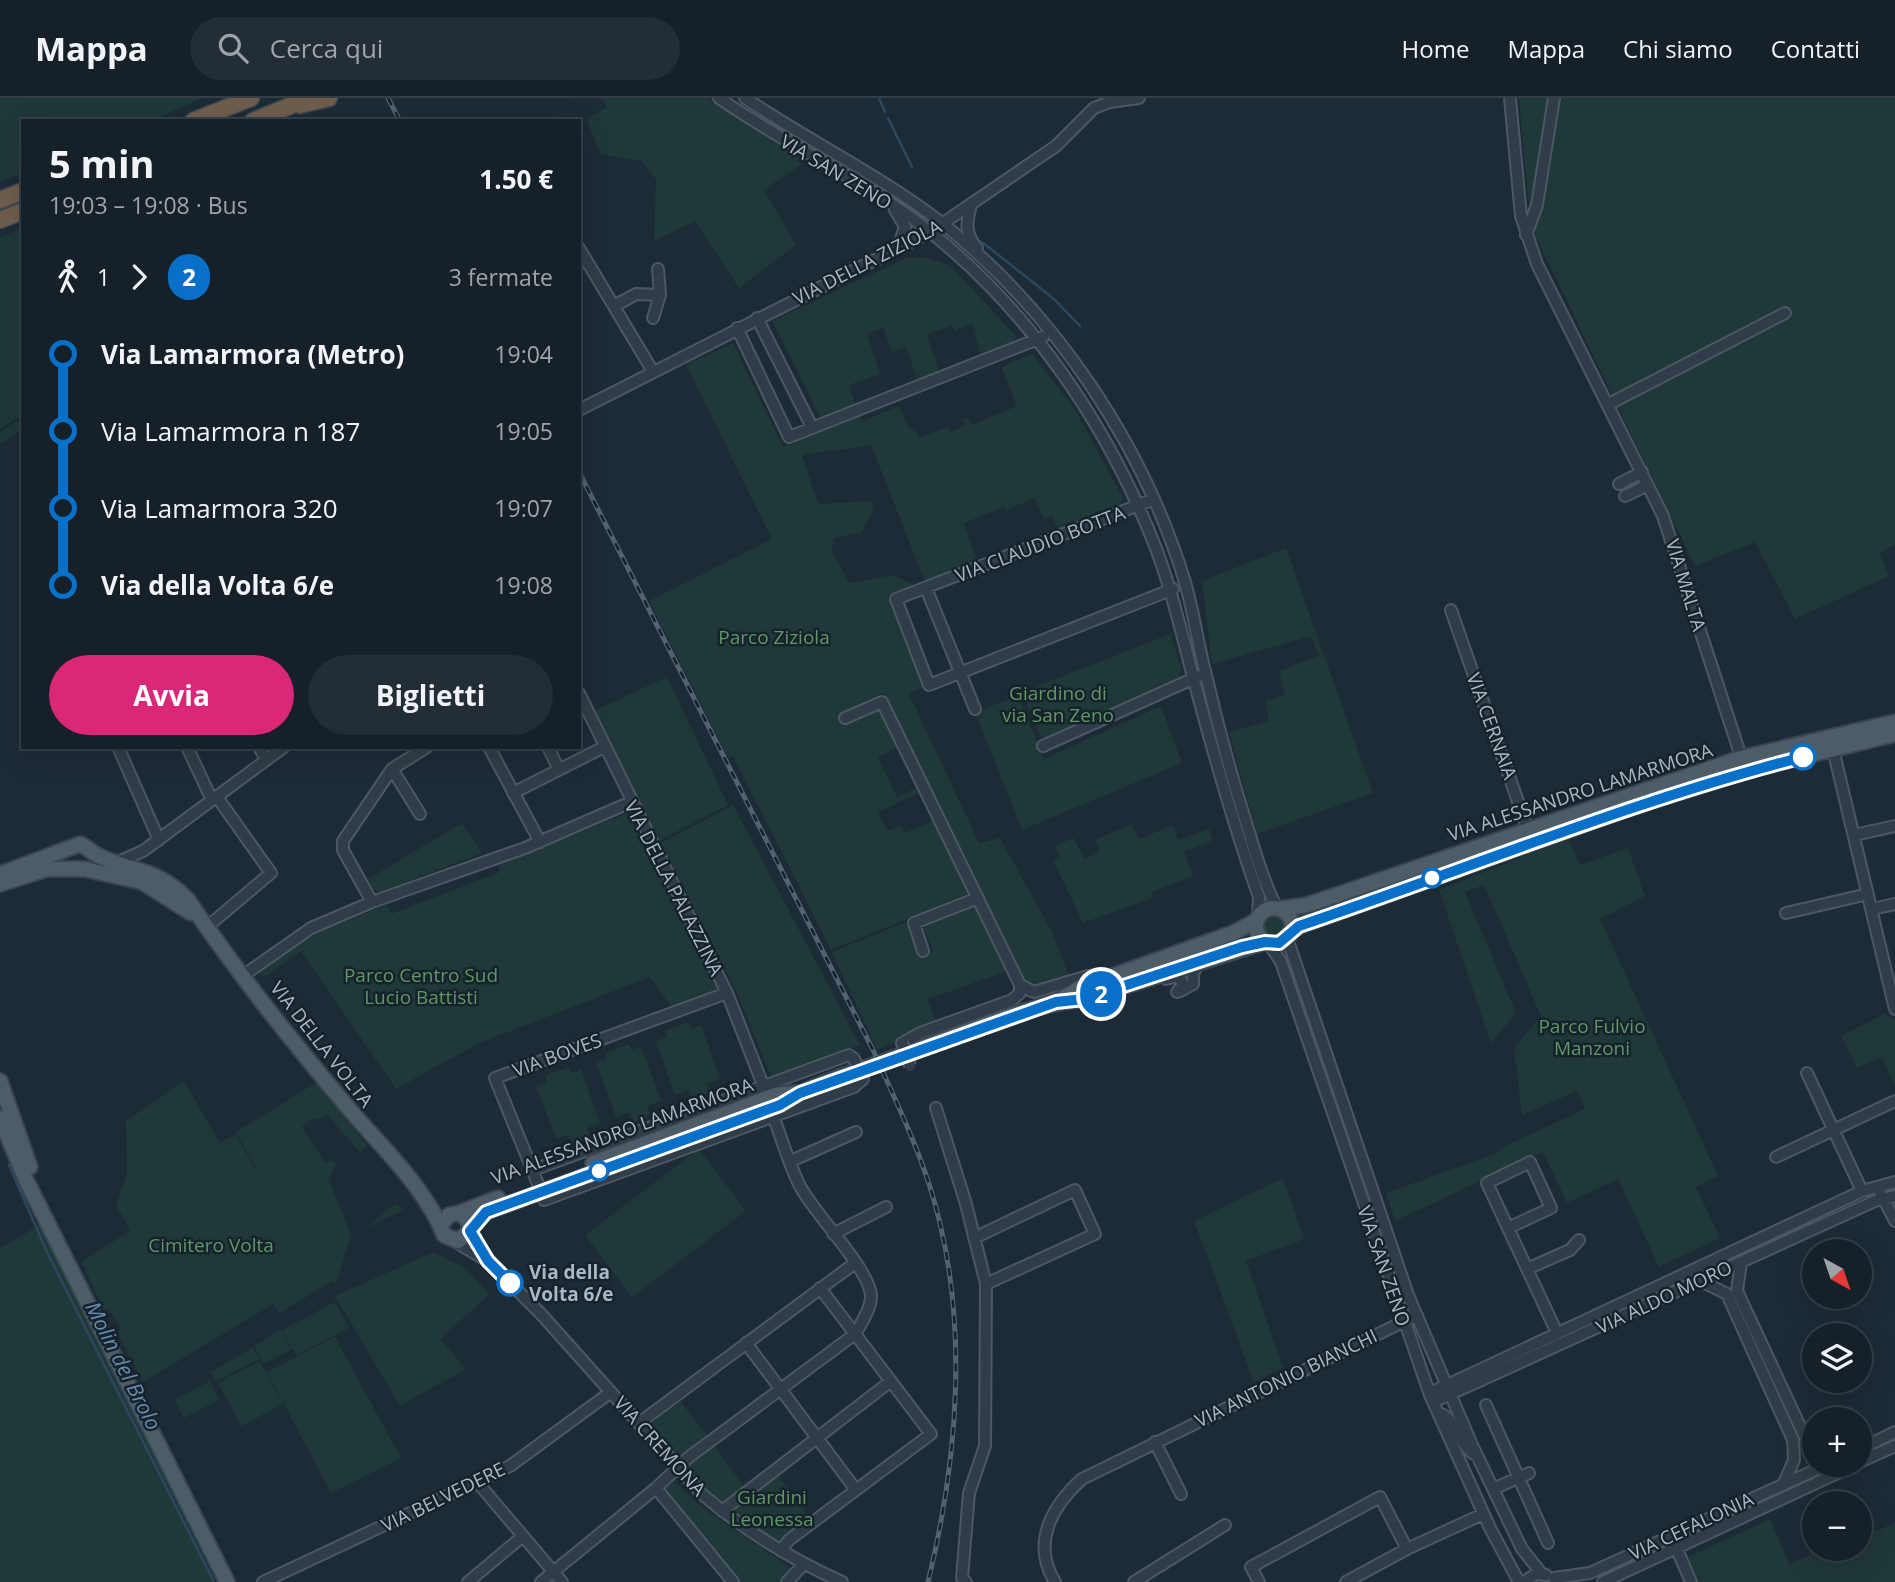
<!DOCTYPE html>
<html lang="it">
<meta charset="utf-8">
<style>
:root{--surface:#162029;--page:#232d35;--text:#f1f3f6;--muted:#9ea3a8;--line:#353e46;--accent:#db2777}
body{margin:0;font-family:"Open Sans",sans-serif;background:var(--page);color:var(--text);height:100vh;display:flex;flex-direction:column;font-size:26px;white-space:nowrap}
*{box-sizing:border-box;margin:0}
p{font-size:23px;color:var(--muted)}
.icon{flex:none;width:38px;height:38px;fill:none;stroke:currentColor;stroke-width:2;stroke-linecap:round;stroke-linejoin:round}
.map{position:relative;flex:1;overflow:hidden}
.sheet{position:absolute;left:21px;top:21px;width:560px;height:630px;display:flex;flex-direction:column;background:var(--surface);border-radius:0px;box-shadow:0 7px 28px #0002,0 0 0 2px var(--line)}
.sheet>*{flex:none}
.badge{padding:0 14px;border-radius:23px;font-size:24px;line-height:46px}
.needle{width:46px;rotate:140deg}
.controls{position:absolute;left:1802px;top:1141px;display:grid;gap:14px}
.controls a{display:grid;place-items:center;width:70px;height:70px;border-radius:50%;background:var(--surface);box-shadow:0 7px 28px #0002,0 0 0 2px var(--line);font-size:35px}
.map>.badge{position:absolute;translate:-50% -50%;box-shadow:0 0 0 4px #fff}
.legs{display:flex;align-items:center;gap:10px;height:77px;padding:0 28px;font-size:23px}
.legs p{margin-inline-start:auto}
.overview{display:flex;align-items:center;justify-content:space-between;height:119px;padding:0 28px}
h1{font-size:38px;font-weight:700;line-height:52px}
.button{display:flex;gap:14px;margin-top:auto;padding:14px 28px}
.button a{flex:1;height:80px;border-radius:42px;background:var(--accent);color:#fff;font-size:28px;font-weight:700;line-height:80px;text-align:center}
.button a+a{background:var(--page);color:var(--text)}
ul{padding:0 28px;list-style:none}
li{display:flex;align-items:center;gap:24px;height:77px;font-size:26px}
li i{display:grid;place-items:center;width:10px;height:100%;margin:0 9px;background:currentColor}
li i::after{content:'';width:18px;height:18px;margin:-9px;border:5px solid;border-radius:50%;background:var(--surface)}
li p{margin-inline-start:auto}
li:first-child i{background:linear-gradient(#0000 50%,currentColor 0)}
li:last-child i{background:linear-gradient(currentColor 50%,#0000 0)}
header{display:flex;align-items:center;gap:42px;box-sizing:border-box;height:98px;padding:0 35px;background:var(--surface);border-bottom:2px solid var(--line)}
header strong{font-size:33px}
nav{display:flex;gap:38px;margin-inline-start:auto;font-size:24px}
.search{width:490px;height:63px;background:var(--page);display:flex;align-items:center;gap:18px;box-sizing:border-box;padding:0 24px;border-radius:38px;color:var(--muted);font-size:26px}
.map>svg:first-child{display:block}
.green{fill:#1f3838}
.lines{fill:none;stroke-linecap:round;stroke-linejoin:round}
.stream{stroke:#2c485f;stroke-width:2.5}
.minor-casing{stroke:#4b5863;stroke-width:14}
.major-casing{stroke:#394651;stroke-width:18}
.highway-casing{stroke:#3b4852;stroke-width:19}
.minor{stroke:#303d48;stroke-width:10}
.major{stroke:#4e5c68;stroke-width:14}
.highway{stroke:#6f5d4c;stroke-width:16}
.rail-casing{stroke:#516270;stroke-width:5}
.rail{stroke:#16222c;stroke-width:2.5;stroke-dasharray:8;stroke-linecap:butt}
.minor-bridge-casing{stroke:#4b5863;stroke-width:14;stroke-linecap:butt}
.minor-bridge{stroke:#303d48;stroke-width:10}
.line-1-casing{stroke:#fff;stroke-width:16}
.line-1{stroke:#0970ca;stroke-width:10}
.stop-1-dot{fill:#fff;stroke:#0970ca;stroke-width:3.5}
.labels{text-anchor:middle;stroke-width:5;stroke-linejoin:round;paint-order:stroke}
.street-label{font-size:19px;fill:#a9b8c5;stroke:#16222c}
.park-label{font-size:19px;fill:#5f9765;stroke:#16222c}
.stop-label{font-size:19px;font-weight:bold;fill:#a9b8c5;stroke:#16222c;text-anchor:start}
.water-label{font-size:21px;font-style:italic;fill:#668dad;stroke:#16222c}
</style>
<header>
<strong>Mappa</strong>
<div class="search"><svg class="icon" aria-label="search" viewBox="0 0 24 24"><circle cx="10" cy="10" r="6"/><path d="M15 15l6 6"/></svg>Cerca qui</div>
<nav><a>Home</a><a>Mappa</a><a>Chi siamo</a><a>Contatti</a></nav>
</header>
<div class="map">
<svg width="1895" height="1484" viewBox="0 0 1895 1484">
<rect width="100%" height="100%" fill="#1d2b37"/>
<path class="green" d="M0 0H199L200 1 151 23H23V75L0 84Z
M601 0H708L805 64 764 92 796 147 739 190 695 123 654 143 656 81 641 63 600 56 587 21 607 9Z
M1519 0H1895V447L1879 455 1889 478 1795 521 1755 444 1695 468 1536 139 1528 101Z
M23 130V316L0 331V139Z
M908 159 927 160 950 167 1016 238 1010 248 981 259 972 226 955 233 952 227 927 237 940 276 918 284 906 249 892 254 883 230 867 236 880 276 849 287 856 308 821 321 772 223Z
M733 245 783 349 860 318 863 323 899 308 909 331 914 329 919 340 948 329 951 334 965 327 963 322 968 319 972 327 1017 308 1001 269 1032 256 1074 310 1123 400 1116 411 1059 433 1052 418 1044 421 1035 400 1006 412 1004 409 964 425 977 464 925 484 871 347 802 357 818 406 872 403 874 409 862 434 835 440 831 451 849 485 893 477 916 488 888 499 924 589 909 596 979 745 1000 740 1051 832 1069 877 1032 889 1023 883 884 594 840 615 846 625 877 610 883 614 900 648 878 659 897 699 923 687 925 692 878 714 887 733 901 727 905 735 933 723 969 796 831 852 733 658 728 660 649 503 772 441 686 267Z
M23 319V331L0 346V334Z
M1286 450 1373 695 1257 736 1229 634 1269 623 1265 603 1285 597 1279 573 1319 558 1311 538 1212 566 1202 483Z
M1173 535 1171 539 1182 571 1178 579 1044 640 1040 637 1022 594Z
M667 579 728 707 659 743 594 613Z
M1018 598 1044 661 1161 608 1182 665 1022 732 975 614Z
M733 707 860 947 771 978 736 893 661 745Z
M628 715 720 891 672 910 650 879 477 946 396 991 301 853 264 879 259 874 314 835 387 807 391 816 500 774 498 767Z
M462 725 482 755 380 794 374 792 368 781Z
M1132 726 1139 741 1173 727 1178 742 1209 731 1213 744 1184 753 1193 778 1151 794 1152 800 1083 825 1053 762 1060 758 1055 747 1074 740 1084 761 1100 754 1095 742Z
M1568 741 1580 767 1628 750 1645 798 1600 821 1718 1078 1696 1089 1720 1140 1659 1169 1618 1081 1567 1105 1543 1054 1395 1123 1386 1095 1497 1055 1505 1048 1585 1011 1577 993 1522 1017 1514 950 1541 918 1484 787 1465 794 1516 915 1491 945 1439 792Z
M976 805 1008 873 928 901 936 924 899 938 896 945 877 952 832 854 906 824 919 858 933 854 922 826Z
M1261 828a12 12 0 1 1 24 0a12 12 0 1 1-24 0Z
M1885 916 1895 922V988L1882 959 1857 970 1841 938Z
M688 924 691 930 701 927 720 981 707 986 710 995 692 1003 688 992 675 997 656 943 667 939 665 933Z
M629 946 631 952 641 949 661 1003 647 1008 650 1017 633 1025 629 1014 616 1019 596 965 607 961 605 955Z
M569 969 571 975 581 971 600 1025 587 1030 590 1040 573 1047 569 1037 556 1041 536 988 547 984 545 977Z
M184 983 220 1045 236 1036 256 1072 262 1068 257 1071 236 1034 317 984 367 1048 360 1054 326 1016 319 1021H311L302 1029 325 1064 331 1062 336 1066 329 1082 351 1136 336 1187 332 1183 280 1215 273 1206 143 1284 117 1234 121 1231 109 1211 105 1213 81 1164 131 1132 116 1108 127 1075 126 1023Z
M699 1051 746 1113 632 1199 585 1137Z
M1283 1080 1304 1141 1246 1163 1283 1270 1254 1284 1194 1123Z
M395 1106 405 1111 366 1130Z
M40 1127 216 1483 215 1484H0V1150Z
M434 1154 465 1170 490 1196 440 1241 466 1271 400 1308 335 1198Z
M335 1204 349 1230 296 1257 282 1232Z
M281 1231 291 1251 264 1266 254 1248Z
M335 1239 401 1360 331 1395 267 1274Z
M253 1249 259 1261 216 1284 211 1274Z
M260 1263 283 1306 241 1328 218 1285Z
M210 1283 219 1302 184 1320 174 1302Z
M678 1300 708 1339 677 1361 645 1325Z
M713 1346 744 1388 722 1404 685 1370Z
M776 1375 812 1422 780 1446 731 1410Z
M674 1383 700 1408 794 1472 779 1484H740L663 1393Z
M1770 1421 1789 1466 1824 1451H1860V1440L1895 1425V1484H1699L1688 1459Z"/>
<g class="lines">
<path class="stream" d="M879 0 885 14
M888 20 912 69
M982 144 1054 201 1080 228
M9 1067 46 1152 213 1482"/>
<defs>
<path id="minor" d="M719 0C786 47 864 82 929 133 1031 214 1108 328 1155 448 1174 497 1185 551 1199 601 1217 668 1236 734 1259 799L1258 818
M745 0C809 43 881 78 942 125 1055 215 1143 346 1185 484 1194 515 1198 547 1206 577 1218 629 1232 680 1248 731 1256 757 1264 785 1277 810
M1510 0 1521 118 1537 166 1663 418 1743 665
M971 107C966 125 965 136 977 150
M895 112 905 129 898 150
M1526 137 1537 107 1554 0
M579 150 652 272
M614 208 636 196 660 197
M653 220 660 197 658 171
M757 220 812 329
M737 230 789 339 1043 239
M1609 306 1785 215
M579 312 930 134 1056 48 1094 10 1110 4 1139 0
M1619 386 1642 374
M1625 398 1648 387
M1154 401 896 501 929 587 1173 491
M926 490 975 611
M1451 512 1530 738
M579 595 727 895 763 987
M845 620 882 604 1020 887V895L1012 902 920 935 902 945
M1043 648 1199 578
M118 649 159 742
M187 649 212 702
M259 649 266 662
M489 649 540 744
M548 649 559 672
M1833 651 1895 911
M392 671 420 716
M513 695 604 649
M1854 737 1895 728
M118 764 143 753 284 649
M372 804 343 752V743L392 671 427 649
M1872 811 1895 806
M1786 815 1868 796
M207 829 271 775 217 699
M1287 840 1408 1197 1472 1347 1522 1451 1542 1476
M1269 846 1281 864 1430 1297 1490 1430 1519 1484
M923 853 914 825 978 800
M244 877 311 830 372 804 525 750 631 704
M1166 881 1179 878 1183 887 1177 894
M1020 887 1034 894 1088 878 1107 877
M1180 893 1193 886V876L1200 863
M1807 975 1862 1093
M936 1010 966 1106 986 1186 985 1348 969 1395 962 1480 966 1484
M1776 1059 1895 1003
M791 1063 856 1034
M533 1072 849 957 854 961
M538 1086 495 980 727 895
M1880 1094 1895 1123
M541 1095 544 1102 854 989 863 981
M1508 1130 1551 1110 1530 1064 1487 1085 1557 1235
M470 1133 488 1163 541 1216 702 1396C744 1432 791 1461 842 1484
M833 1136 886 1109
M974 1140 1075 1092 1095 1136 986 1186
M454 1143 484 1161
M1741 1164 1737 1193 1804 1337 1815 1348
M1527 1171 1570 1152 1579 1142
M1701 1183 1727 1196 1793 1342 1794 1362 1784 1385
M746 1245 856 1392
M1430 1295 1862 1093 1895 1084
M1433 1304 1875 1103 1895 1098
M1486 1307 1548 1445
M1439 1315C1459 1323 1456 1346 1477 1358
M639 1325 855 1165
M1155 1344 1181 1396
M1860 1351 1895 1334
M1860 1364 1895 1348
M478 1385 562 1484
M656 1390 733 1484
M1493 1391 1529 1375
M722 1413 891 1283
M1676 1449 1691 1484
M781 1453 789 1442 931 1336 820 1190
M1554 1480 1590 1475 1826 1367
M263 1484 510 1368 611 1294
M468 1484 523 1438
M541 1484 656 1390 689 1359 855 1236C861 1226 872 1209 871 1197 868 1169 815 1117 800 1088 789 1067 782 1041 773 1018
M787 1484 804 1466
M1055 1484C1031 1445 1052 1408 1082 1381L1417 1217
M1134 1484 1225 1427
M1259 1484 1251 1469 1380 1399 1407 1451
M1346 1484 1407 1451 1483 1416
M1524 1484 1536 1476 1546 1477
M1603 1484 1855 1367"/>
<path id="major" d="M0 776 80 746C87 749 92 755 99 758 134 775 158 770 188 802 236 873 290 941 345 1006 379 1047 425 1088 444 1137L458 1143 470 1133 468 1122 459 1115 449 1117 442 1126
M0 786 47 771H84L142 784 191 815
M1256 828a18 18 0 1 1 36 0a18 18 0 1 1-36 0Z
M1281 811 1307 807 1741 660 1895 624
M1290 834 1299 828 1632 709 1757 670 1895 636
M1060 902 1079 890 1233 835 1256 823
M0 983 30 1069
M0 1020 26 1082 227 1484
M593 1065 775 997 795 995
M459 1115 498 1100
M470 1129 486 1114 780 1007C814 985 856 974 894 960 955 938 1020 908 1084 901L1265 844"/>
<path id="highway" d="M300 7 329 0
M193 23 251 0
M253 23 309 0
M0 102 23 93
M0 122 23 113"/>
</defs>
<use href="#minor" class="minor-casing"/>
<use href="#major" class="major-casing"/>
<use href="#highway" class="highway-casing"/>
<use href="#minor" class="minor"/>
<use href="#major" class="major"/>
<use href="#highway" class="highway"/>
<defs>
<path id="rail" d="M388 0 400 23
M579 374 873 952C893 997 915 1042 930 1089 970 1216 959 1357 928 1484"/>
</defs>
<use href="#rail" class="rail-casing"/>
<use href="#rail" class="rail"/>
<defs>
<path id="minor-bridge" d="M902 945 910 968
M854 961 863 981"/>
</defs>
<use href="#minor-bridge" class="minor-bridge-casing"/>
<use href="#minor-bridge" class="minor-bridge"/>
</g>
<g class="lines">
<defs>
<path id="line-1" d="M510 1185 488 1163 470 1133 486 1114 780 1007 800 995 1056 904 1084 901 1242 849 1265 844 1279 845 1299 828C1467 771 1631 703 1803 659"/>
</defs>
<use href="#line-1" class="line-1-casing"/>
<use href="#line-1" class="line-1"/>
</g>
<g class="stop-1-dot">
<circle cx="1803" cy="659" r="12"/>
<circle cx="1432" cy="780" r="9"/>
<circle cx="599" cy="1073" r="9"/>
<circle cx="510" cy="1185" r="12"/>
</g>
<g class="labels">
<g class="street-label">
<text transform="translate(836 74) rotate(31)" y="7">VIA SAN ZENO</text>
<text transform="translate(867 164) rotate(-27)" y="7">VIA DELLA ZIZIOLA</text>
<text transform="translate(1040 446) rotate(-21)" y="7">VIA CLAUDIO BOTTA</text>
<text transform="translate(1686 487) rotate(73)" y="7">VIA MALTA</text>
<text transform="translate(1492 628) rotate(70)" y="7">VIA CERNAIA</text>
<text transform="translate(1580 694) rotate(-18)" y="7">VIA ALESSANDRO LAMARMORA</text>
<text transform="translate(674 790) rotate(63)" y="7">VIA DELLA PALAZZINA</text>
<text transform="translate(322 946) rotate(52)" y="7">VIA DELLA VOLTA</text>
<text transform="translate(557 957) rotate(-20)" y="7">VIA BOVES</text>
<text transform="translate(622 1033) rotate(-20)" y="7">VIA ALESSANDRO LAMARMORA</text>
<text transform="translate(1384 1168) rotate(71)" y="7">VIA SAN ZENO</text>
<text transform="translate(1664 1199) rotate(-25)" y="7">VIA ALDO MORO</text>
<text transform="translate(1286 1280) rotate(-26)" y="7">VIA ANTONIO BIANCHI</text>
<text transform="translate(660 1348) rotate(48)" y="7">VIA CREMONA</text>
<text transform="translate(443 1399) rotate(-26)" y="7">VIA BELVEDERE</text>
<text transform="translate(1691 1428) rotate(-25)" y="7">VIA CEFALONIA</text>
</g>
<g class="park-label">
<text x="774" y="546">Parco Ziziola</text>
<text x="1058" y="602">Giardino di<tspan x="1058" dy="22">via San Zeno</tspan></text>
<text x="421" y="884">Parco Centro Sud<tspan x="421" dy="22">Lucio Battisti</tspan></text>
<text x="1592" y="935">Parco Fulvio<tspan x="1592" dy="22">Manzoni</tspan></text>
<text x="211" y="1154">Cimitero Volta</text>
<text x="772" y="1406">Giardini<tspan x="772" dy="22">Leonessa</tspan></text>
</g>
<g class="stop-label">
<text x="529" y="1181">Via della<tspan x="529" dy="22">Volta 6/e</tspan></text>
</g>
<g class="water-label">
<text transform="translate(123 1268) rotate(63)" y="7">Molin del Brolo</text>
</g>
</g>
</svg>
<div class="controls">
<a><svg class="needle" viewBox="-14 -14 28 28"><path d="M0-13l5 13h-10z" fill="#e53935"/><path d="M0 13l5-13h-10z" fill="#9ea3a8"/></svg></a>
<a><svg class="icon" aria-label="layers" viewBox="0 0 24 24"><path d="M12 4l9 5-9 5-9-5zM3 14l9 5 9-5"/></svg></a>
<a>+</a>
<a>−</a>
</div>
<b class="badge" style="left:1101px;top:896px;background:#0970ca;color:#fff">2</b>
<section class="sheet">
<div class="overview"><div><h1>5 min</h1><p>19:03 – 19:08 · Bus</p></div><b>1.50 €</b></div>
<div class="legs"><svg class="icon" aria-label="walk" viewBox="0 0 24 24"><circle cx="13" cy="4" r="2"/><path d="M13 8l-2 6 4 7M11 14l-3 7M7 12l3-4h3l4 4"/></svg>1<svg class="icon" aria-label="forward" viewBox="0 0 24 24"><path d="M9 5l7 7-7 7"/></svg><b class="badge" style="background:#0970ca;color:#fff">2</b><p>3 fermate</p></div>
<ul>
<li><i style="color:#0970ca"></i><b>Via Lamarmora (Metro)</b><p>19:04</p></li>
<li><i style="color:#0970ca"></i><span>Via Lamarmora n 187</span><p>19:05</p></li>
<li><i style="color:#0970ca"></i><span>Via Lamarmora 320</span><p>19:07</p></li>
<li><i style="color:#0970ca"></i><b>Via della Volta 6/e</b><p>19:08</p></li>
</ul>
<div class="button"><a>Avvia</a><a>Biglietti</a></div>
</section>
</div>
